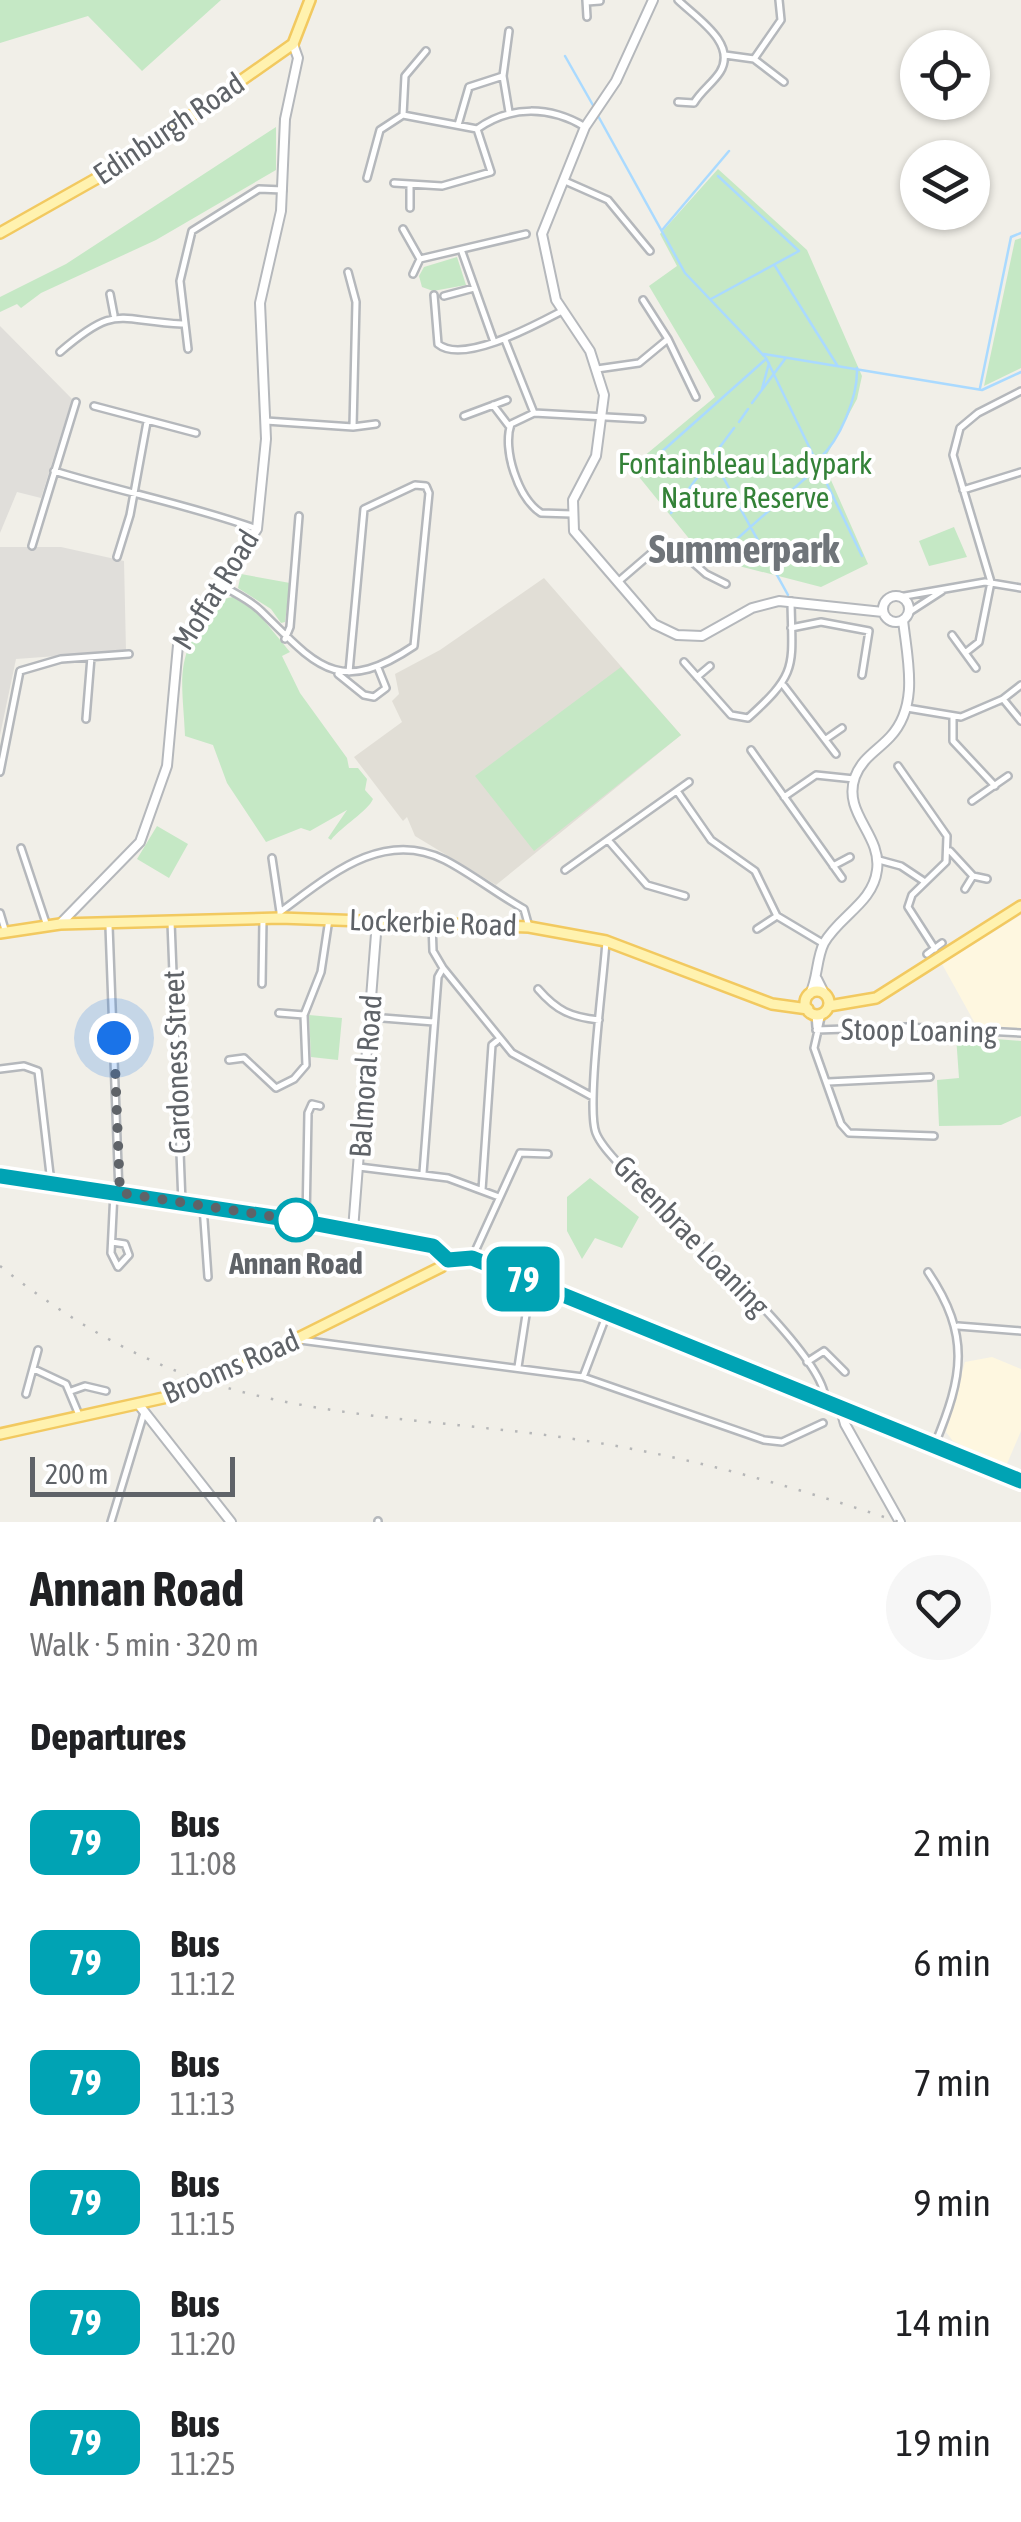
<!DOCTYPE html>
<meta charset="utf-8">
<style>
:root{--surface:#fff;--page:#f6f6f6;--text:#202124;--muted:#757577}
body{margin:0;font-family:"Asap Condensed",sans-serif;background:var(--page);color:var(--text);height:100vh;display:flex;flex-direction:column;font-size:38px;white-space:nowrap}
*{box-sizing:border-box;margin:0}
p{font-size:32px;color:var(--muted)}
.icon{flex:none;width:55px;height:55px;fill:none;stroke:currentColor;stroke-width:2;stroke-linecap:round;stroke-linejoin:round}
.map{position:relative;height:1522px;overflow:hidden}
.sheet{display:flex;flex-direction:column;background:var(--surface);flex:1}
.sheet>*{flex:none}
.badge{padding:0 20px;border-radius:15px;font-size:35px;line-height:65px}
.buttons{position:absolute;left:900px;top:30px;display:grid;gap:20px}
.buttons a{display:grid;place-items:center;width:90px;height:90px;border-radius:50%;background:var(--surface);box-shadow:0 2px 8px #0004;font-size:50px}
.scale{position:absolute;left:30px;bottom:25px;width:205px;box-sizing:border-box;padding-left:10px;border:5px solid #5f6368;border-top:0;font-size:28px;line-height:35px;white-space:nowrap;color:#5f6368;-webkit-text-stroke:8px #fff;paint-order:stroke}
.you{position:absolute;width:50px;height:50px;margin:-25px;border:8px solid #fff;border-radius:50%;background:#1a73e8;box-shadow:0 0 0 15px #1a73e833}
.map>.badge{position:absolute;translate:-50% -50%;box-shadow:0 0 0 5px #fff}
h2{padding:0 30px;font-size:38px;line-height:90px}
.round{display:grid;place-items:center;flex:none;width:105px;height:105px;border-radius:52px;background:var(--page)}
.headline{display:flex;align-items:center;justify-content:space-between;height:170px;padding:0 30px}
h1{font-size:48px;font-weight:700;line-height:75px}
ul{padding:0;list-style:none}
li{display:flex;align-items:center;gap:30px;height:120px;padding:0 30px}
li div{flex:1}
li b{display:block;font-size:38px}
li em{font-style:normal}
li .badge{min-width:110px;font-weight:700;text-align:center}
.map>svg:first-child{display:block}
.commercial{fill:#fef7e0}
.industrial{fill:#e0deda}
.education{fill:#e1ded6}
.green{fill:#c5e8c5}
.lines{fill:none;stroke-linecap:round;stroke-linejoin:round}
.stream{stroke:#aadaff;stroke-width:2.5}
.minor-casing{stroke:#b5b8bc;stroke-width:10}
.tertiary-casing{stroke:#b5b8bc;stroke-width:12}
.primary-casing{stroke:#f2c960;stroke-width:14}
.minor{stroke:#fff;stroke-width:5}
.tertiary{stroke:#fff;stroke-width:8}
.primary{stroke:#fff2af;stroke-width:9}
.rail{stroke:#b6b7b8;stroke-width:2.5;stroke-dasharray:2.5 12;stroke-linecap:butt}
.line-casing{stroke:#fff;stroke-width:22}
.line{stroke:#00a3b4;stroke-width:15}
.walk{stroke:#5f6368;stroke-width:10;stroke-dasharray:0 18}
.stop-dot{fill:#fff;stroke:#00a3b4;stroke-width:5}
.labels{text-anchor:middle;stroke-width:8;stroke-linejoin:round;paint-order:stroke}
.street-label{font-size:30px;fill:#5f6368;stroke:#fff}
.park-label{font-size:30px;fill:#348238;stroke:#fff}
.stop-label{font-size:30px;font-weight:bold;fill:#5f6368;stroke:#fff}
.district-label{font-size:40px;font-weight:bold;fill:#70757a;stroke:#fff}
</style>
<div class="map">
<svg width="1021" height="1522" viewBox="0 0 1021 1522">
<rect width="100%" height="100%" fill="#f1efe8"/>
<path class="commercial" d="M1021 915V1031L977 1027 942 964Z
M992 1357 1021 1369V1431L1006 1466 953 1441 946 1432 965 1362Z"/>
<path class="industrial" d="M0 326 72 399 41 498 17 492 0 533Z
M0 547H61L124 561 126 651 16 659 0 735Z"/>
<path class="education" d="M544 578 681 735 496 885 415 836 407 817 403 821 354 757 402 722 392 701 399 694 395 674 440 650Z"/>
<path class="green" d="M0 0H221L142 71 88 16 0 43Z
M276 127V170L156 240 41 293 21 308 17 304 0 312V297L66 264Z
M718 169 807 250 862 376 857 399 823 462 868 564 821 587 704 557 631 467 715 397 649 286 677 266 660 234Z
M1021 238V368L984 386 1015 240Z
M457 257 466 285 433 291 422 287 419 276 424 267Z
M954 527 967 557 929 566 919 541Z
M241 574 290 583 285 622 281 623 271 609 238 588Z
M233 597 257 612 290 652 282 656 300 693 347 758 349 768H358L367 779 365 790 373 799C368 811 342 826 331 840L328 838 347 810 310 831 301 828 266 842 227 783 213 745 185 736C183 685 173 657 209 615 216 607 221 598 233 597Z
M621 667 681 735 534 851 475 776Z
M157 826 188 844 169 878 137 859Z
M309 1015 342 1018 338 1060 311 1057Z
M956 1036 1021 1041V1116L1001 1125 939 1126 937 1080 959 1078Z
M590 1178 639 1217 622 1248 595 1238 582 1259 567 1231V1197Z"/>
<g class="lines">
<path class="stream" d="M565 56 594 107
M597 114 685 273 766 358 862 556
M663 229 729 151
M775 266 837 365
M711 299 799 251 718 176
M764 354 982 390 1021 372
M980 388 1011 237 1021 233
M762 389 769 363
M752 403 785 359
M739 422 748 409
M712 457 788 595
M819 459C840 440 858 397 857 368
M640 471 766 359
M671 513 734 428
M711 562 818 467"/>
<defs>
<path id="minor" d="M586 0 587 17
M587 2 600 1
M509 31 503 76 509 112
M725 55 754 59 784 82
M754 59 781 20 779 0
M678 102 694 103C701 91 713 83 720 72 738 43 695 17 678 0
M403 115 405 76 426 51
M458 125 469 87 503 76
M477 129C511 105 550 106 585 127
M367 178 380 130 403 115 477 129
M565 181 608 200 650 251
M394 183 442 186 491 172 477 129
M410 208V185
M403 229 420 259 526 234
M462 252 494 342
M348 272 356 302 353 427
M413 274 420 259
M110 294 114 315
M434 295 438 344C463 365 537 324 562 311
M444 296 474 288
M668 339 696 397
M505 340 534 413
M188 349 180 281 192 231 259 189 283 190
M60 352C117 303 116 321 182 324
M597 369 639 363 668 339 643 300
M493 405 509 426
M94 406 196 433
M464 416 507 400
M266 421 353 427 376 424
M54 471C122 492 190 505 257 529
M963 490 1021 472
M572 514 541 513C518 498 502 449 511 424L534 413 642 419
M32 546 76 402
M117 557 130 515 147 422
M619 581 662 544 671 543 706 574 726 584
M221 585C234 593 250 600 261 611 316 665 338 697 414 646L429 493 426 486 415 485 364 509 349 672
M899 597 985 582 1021 588
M908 613 942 591
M791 628 821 622 869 631 862 675
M952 635 976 668
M285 639 290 627 299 516
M965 653 979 642 991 582 953 455 960 428 978 413 1021 391
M684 662 731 715 748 718C799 672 792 667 791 601
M338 674 364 695 374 697 386 688 378 668
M697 677 710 666
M784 686 836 754
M1003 699 1021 685
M907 708 961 717 1003 699 1021 721
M953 717V741L995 786
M86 719 91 657
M826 739 842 728
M751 750 842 878
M898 766 947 836 946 862 912 895 908 907 935 949
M0 772 20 671 61 659 129 654
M677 791 711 840 755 871 777 916 824 944
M784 797 816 775 854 779
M972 801 1008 776
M608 840 647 885 685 896
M21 848 47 926
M950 851 973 876 965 889
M272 858 280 912
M879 860 901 866 925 882
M833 866 850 857
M565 870 689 782
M973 876 987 879
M0 913 6 933
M280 918V912C328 877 382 828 445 860 472 874 497 894 524 909L529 927
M171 922 182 1203
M109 926 119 1193
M757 929 777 916
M606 941C604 977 586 1108 596 1133 602 1148 618 1162 629 1175 668 1218 822 1349 825 1398
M927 954 942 943
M443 968 512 1053 593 1097
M262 984 263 919
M538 989C557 1011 571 1017 599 1020
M279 1013 304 1015
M822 1013 814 1048 841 1124 849 1133 934 1136
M815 1014 816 1027
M370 1017 434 1022
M816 1030 906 1027 1021 1033
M229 1060 244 1058 276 1088 294 1079 306 1065 304 1015 321 972 329 919
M0 1069 24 1066 38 1071 51 1183
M828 1082 930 1077
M359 1167 448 1178 499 1197
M423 1173 438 977 443 968 433 951 432 923
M482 1190 492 1045 497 1041
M203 1206 208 1277
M306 1221 308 1113 312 1104 320 1106
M112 1242 125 1244 129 1255 118 1267 111 1253 114 1192
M472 1258 520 1153 548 1154
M928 1272C971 1336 963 1376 935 1444
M958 1326 1021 1331
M300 1340 583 1377 764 1440 782 1442 823 1423
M807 1362 824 1351 845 1372
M518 1367 531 1282
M34 1369 66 1384 79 1415
M583 1377 607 1314
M71 1391 85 1386 106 1391
M26 1394 38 1350
M378 1521V1522
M111 1522 144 1413"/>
<path id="tertiary" d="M653 0 616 81 585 127 542 234 556 300 590 351 604 395 596 456 573 500 574 531 654 624 677 635 702 636 752 608 779 601 883 612
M883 609a13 13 0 1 1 26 0a13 13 0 1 1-26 0Z
M60 924 140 842 167 766 178 645 257 529 266 439 260 303 281 211 285 119 298 58 293 44
M817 979 824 993
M810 994C818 978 816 959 824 943 839 916 873 903 877 870 882 835 842 813 855 777 862 758 877 751 890 737 920 705 907 658 903 620
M353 1230 377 921
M139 1405 231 1522
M841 1410 845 1424 900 1522"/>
<path id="primary" d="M0 233 124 163 293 44 310 0
M0 933 60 924 280 918 529 927 606 941 772 1004 808 1009
M805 1003a12 12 0 1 1 24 0a12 12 0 1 1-24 0Z
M829 1006 876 998 1021 906
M0 1176 306 1221 433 1246 448 1260 472 1258 1021 1481
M0 1434 163 1398 248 1363 441 1267 448 1260"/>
</defs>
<use href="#minor" class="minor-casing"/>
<use href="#tertiary" class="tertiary-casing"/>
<use href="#primary" class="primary-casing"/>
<use href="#minor" class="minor"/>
<use href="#tertiary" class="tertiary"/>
<use href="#primary" class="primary"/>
<path class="rail" d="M0 1266C63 1316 133 1359 211 1383 336 1422 471 1421 599 1443 702 1460 801 1489 899 1522"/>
</g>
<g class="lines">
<defs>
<path id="line" d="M0 1176 306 1222 433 1246 448 1260 472 1258 1021 1481"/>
</defs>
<use href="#line" class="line-casing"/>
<use href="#line" class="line"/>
<path class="walk" d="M114 1038 120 1193 296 1220"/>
</g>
<circle class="stop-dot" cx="296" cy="1220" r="20"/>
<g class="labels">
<g class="street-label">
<text transform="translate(169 129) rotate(-34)" y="10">Edinburgh Road</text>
<text transform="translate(216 590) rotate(-58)" y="10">Moffat Road</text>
<text transform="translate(433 923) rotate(2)" y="10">Lockerbie Road</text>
<text transform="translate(919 1031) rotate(1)" y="10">Stoop Loaning</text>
<text transform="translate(177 1062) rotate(-92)" y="10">Cardoness Street</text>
<text transform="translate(366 1076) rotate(-86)" y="10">Balmoral Road</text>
<text transform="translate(691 1236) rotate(46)" y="10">Greenbrae Loaning</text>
<text transform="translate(231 1367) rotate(-23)" y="10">Brooms Road</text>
</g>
<g class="park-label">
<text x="745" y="474">Fontainbleau Ladypark<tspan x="745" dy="34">Nature Reserve</tspan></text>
</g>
<g class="stop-label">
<text x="296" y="1274">Annan Road</text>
</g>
<g class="district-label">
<text x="744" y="563">Summerpark</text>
</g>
</g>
</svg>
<div class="buttons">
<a><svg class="icon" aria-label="locate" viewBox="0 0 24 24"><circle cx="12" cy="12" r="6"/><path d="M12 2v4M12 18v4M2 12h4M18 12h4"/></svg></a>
<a><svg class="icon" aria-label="layers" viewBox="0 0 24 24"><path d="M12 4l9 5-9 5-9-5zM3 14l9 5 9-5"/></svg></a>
</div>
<div class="scale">200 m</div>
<div class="you" style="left:114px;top:1038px"></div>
<b class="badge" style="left:523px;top:1279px;background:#00a3b4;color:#fff">79</b>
</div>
<section class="sheet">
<div class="headline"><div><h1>Annan Road</h1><p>Walk · 5 min · 320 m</p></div><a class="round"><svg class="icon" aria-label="heart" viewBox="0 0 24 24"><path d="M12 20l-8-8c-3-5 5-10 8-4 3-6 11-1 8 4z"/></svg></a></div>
<h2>Departures</h2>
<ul>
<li><span class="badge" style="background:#00a3b4;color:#fff">79</span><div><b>Bus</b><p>11:08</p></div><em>2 min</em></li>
<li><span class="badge" style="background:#00a3b4;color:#fff">79</span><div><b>Bus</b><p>11:12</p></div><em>6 min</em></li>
<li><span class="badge" style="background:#00a3b4;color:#fff">79</span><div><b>Bus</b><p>11:13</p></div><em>7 min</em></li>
<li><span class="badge" style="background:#00a3b4;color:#fff">79</span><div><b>Bus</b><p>11:15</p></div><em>9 min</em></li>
<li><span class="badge" style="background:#00a3b4;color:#fff">79</span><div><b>Bus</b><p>11:20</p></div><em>14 min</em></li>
<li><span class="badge" style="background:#00a3b4;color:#fff">79</span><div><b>Bus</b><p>11:25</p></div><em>19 min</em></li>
</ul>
</section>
